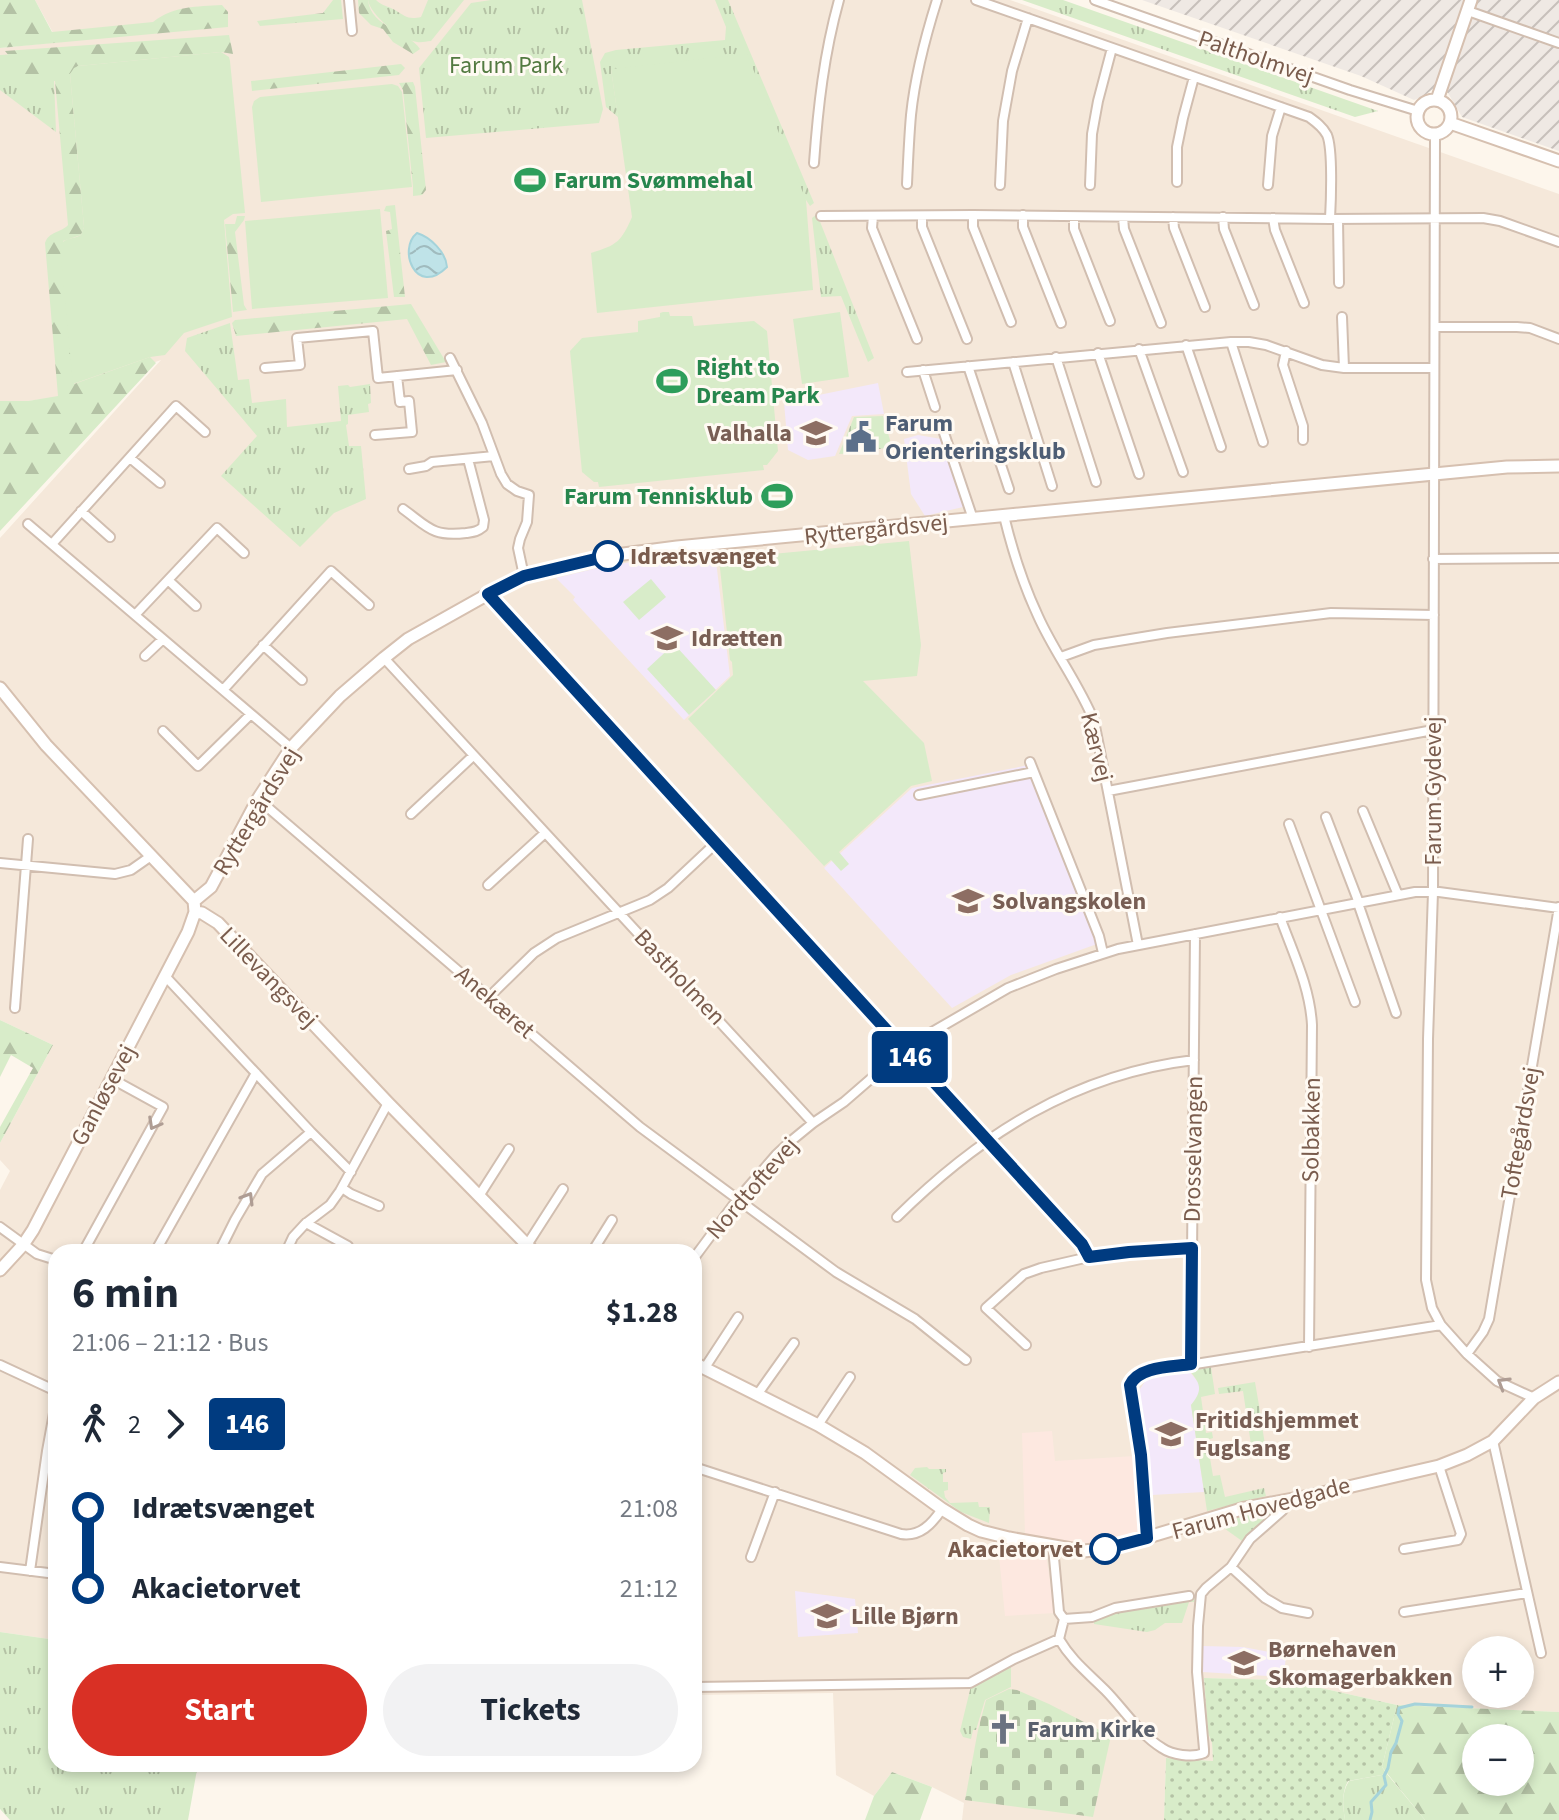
<!DOCTYPE html>
<meta charset="utf-8">
<style>
:root{--surface:#fff;--page:#f2f2f3;--text:#1f2937;--muted:#747a83;--accent:#d93025}
body{margin:0;font-family:"Source Sans 3",sans-serif;background:var(--page);color:var(--text);height:100vh;display:flex;flex-direction:column;font-size:30px;white-space:nowrap}
*{box-sizing:border-box;margin:0}
p{font-size:26px;color:var(--muted)}
.icon{flex:none;width:44px;height:44px;fill:none;stroke:currentColor;stroke-width:2;stroke-linecap:round;stroke-linejoin:round}
.map{position:relative;flex:1;overflow:hidden}
.side{position:absolute;left:48px;top:1244px;width:654px;height:528px;display:flex;flex-direction:column;background:var(--surface);border-radius:24px;box-shadow:0 4px 12px #0003}
.side>*{flex:none}
.badge{padding:0 16px;border-radius:6px;font-size:28px;line-height:52px}
.buttons{position:absolute;left:1462px;top:1636px;display:grid;gap:16px}
.buttons a{display:grid;place-items:center;width:72px;height:72px;border-radius:50%;background:var(--surface);box-shadow:0 4px 12px #0003;font-size:40px}
.map>.badge{position:absolute;translate:-50% -50%;box-shadow:0 0 0 4px #fff}
.legs{display:flex;align-items:center;gap:12px;height:88px;padding:0 24px;font-size:26px}
.legs p{margin-inline-start:auto}
.summary{display:flex;align-items:center;justify-content:space-between;height:136px;padding:0 24px}
h1{font-size:44px;font-weight:700;line-height:60px}
.button{display:flex;gap:16px;margin-top:auto;padding:16px 24px}
.button a{flex:1;height:92px;border-radius:48px;background:var(--accent);color:#fff;font-size:32px;font-weight:700;line-height:92px;text-align:center}
.button a+a{background:var(--page);color:var(--text)}
ul{padding:0 24px;list-style:none}
li{display:flex;align-items:center;gap:28px;height:80px;font-size:30px}
li i{display:grid;place-items:center;width:12px;height:100%;margin:0 10px;background:currentColor}
li i::after{content:'';width:20px;height:20px;margin:-10px;border:6px solid;border-radius:50%;background:var(--surface)}
li p{margin-inline-start:auto}
li:first-child i{background:linear-gradient(#0000 50%,currentColor 0)}
li:last-child i{background:linear-gradient(currentColor 50%,#0000 0)}
.map>svg:first-child{display:block}
.residential{fill:#f5e8da;fill-rule:evenodd}
.commercial{fill:#fde8e0}
.industrial{fill:url(#industrial-furrows)}
.education{fill:#f3e8fa}
.grass{fill:url(#grass-tufts)}
.forest{fill:url(#forest-firs);fill-rule:evenodd}
.cemetery{fill:url(#cemetery-stones)}
.garden{fill:url(#garden-dots)}
.pitch{fill:#d8ecc9}
.water{fill:url(#water-waves);stroke:#a5d3da;stroke-width:2}
.lines{fill:none;stroke-linecap:round;stroke-linejoin:round}
.stream{stroke:#a5d3da;stroke-width:3}
.street-casing{stroke:#d1beb0;stroke-width:12}
.secondary-casing{stroke:#d6c0b0;stroke-width:15}
.street{stroke:#fff;stroke-width:8}
.secondary{stroke:#fff;stroke-width:11}
.oneway{stroke:#af9d94}
.line-1-casing{stroke:#fff;stroke-width:18}
.line-1{stroke:#003b80;stroke-width:12}
.stop-1-dot{fill:#fff;stroke:#003b80;stroke-width:4}
.labels{text-anchor:middle;stroke-width:6;stroke-linejoin:round;paint-order:stroke}
.street-label{font-size:24px;fill:#7a5c4d;stroke:#fffaf3}
.park-label{font-size:24px;fill:#537a41;stroke:#fffaf3}
.leisure-label{font-size:24px;font-weight:bold;fill:#27864d;stroke:#fffaf3;text-anchor:start}
.service-label{font-size:24px;font-weight:bold;fill:#4e5e75;stroke:#fffaf3;text-anchor:start}
.education-label{font-size:24px;font-weight:bold;fill:#785e54;stroke:#fffaf3;text-anchor:start}
.stop-label{font-size:24px;font-weight:bold;fill:#7a5c4d;stroke:#fffaf3;text-anchor:start}
.worship-label{font-size:24px;font-weight:bold;fill:#5b616d;stroke:#fffaf3;text-anchor:start}
</style>
<div class="map">
<svg width="1559" height="1820" viewBox="0 0 1559 1820">
<defs>
<pattern id="industrial-furrows" width="10" height="10" patternUnits="userSpaceOnUse" patternTransform="scale(2)"><rect width="10" height="10" fill="#efe9e4"/><path d="M-1 1l2-2M0 10L10 0M9 11l2-2" fill="none" stroke="#c7c0bb"/></pattern>
<pattern id="grass-tufts" width="24" height="20" patternUnits="userSpaceOnUse" patternTransform="scale(2)"><rect width="24" height="20" fill="#d8ecc9"/><path d="M3 7l-1-3M5 7V3M7 7l1-3M15 17l-1-3M17 17v-4M19 17l1-3" fill="none" stroke="#b4c2a5"/></pattern>
<pattern id="forest-firs" width="22" height="20" patternUnits="userSpaceOnUse" patternTransform="scale(2)"><rect width="22" height="20" fill="#d8ecc9"/><path d="M5 1l3.5 6h-7zM16 11l3.5 6h-7z" fill="#b4c2a5"/></pattern>
<pattern id="cemetery-stones" width="16" height="16" patternUnits="userSpaceOnUse" patternTransform="scale(2)"><rect width="16" height="16" fill="#d8ecc9"/><path d="M2 7V4a2 2 0 0 1 4 0v3zM10 15v-3a2 2 0 0 1 4 0v3z" fill="#b4c2a5"/></pattern>
<pattern id="garden-dots" width="8" height="8" patternUnits="userSpaceOnUse" patternTransform="scale(2)"><rect width="8" height="8" fill="#d8ecc9"/><path d="M2 2h.1M6 6h.1" fill="none" stroke="#b4c2a5" stroke-width="1.8" stroke-linecap="round"/></pattern>
<pattern id="water-waves" width="16" height="10" patternUnits="userSpaceOnUse" patternTransform="scale(2)"><rect width="16" height="10" fill="#bfe3e8"/><path d="M0 5q4-4 8 0t8 0" fill="none" stroke="#a0bbbe"/></pattern>
</defs>
<rect width="100%" height="100%" fill="#fdf6ec"/>
<path class="residential" d="M35 0H1010L1559 194V1712L1397 1705 1285 1680 1204 1678 1208 1733 1212 1743 1213 1761 1166 1758 1164 1820H962L964 1803 932 1787 892 1772 874 1796 836 1775 833 1693 694 1695V1252H56V1640L0 1632V1190L10 1171 0 1160V1143L53 1045 0 1020V538L161 360 58 397 28 401H0V48L58 42ZM1476 1650H1520V1694H1476Z"/>
<path class="commercial" d="M1052 1431 1055 1461 1135 1456 1140 1535 1105 1545H1079L1025 1534 1022 1433Z
M998 1546 1046 1555 1055 1613 1005 1616Z"/>
<path class="industrial" d="M1142 0H1559V151L1462 117 1448 93 1435 87 1424 96 1414 100 1361 76Z"/>
<path class="education" d="M878 383 884 414 852 416 835 456 808 460 788 450 784 402Z
M918 435 941 439 963 507 925 516 911 494 904 439Z
M715 553 730 676 684 720 573 600 575 597 556 578 602 567 648 559Z
M1029 765 1095 934 1097 944 1011 975 952 1008 824 868 912 788Z
M1189 1371 1199 1383V1396L1191 1405 1204 1492 1152 1495 1149 1451 1138 1392 1148 1377Z
M795 1591 855 1599 858 1633 798 1637Z
M1202 1646 1243 1647 1286 1655 1284 1677 1202 1672Z"/>
<path class="grass" d="M368 0H376C382 6 388 6 395 10 405 16 408 20 421 17L428 0H464L431 41C426 41 422 43 417 42 401 40 370 15 368 0Z
M491 0H582L603 109 599 123 426 138 419 68 471 3Z
M715 0H728L814 203 810 206 806 200 611 69 618 117 606 107 600 62 605 53 616 50 725 40 726 27Z
M1022 0H1063L1378 111 1355 117Z
M53 52 56 132 0 90V55Z
M817 214 874 358 868 362 841 296 821 297 812 218Z
M230 323 238 380 249 379 252 403 286 399 287 427 341 421 338 386 348 385 350 387 370 384 371 403 368 404 369 412 348 415V424L346 425 349 446H361L366 499 334 513 300 547 221 476 257 436 185 351 187 338Z
M883 416 892 447 873 450 872 452 839 454 854 417Z
M1211 1367 1215 1394 1201 1397 1206 1433 1212 1432 1213 1438 1207 1440 1213 1476 1220 1475 1225 1497 1264 1488 1266 1496 1207 1511 1191 1405C1203 1390 1201 1384 1189 1370Z
M1255 1382 1261 1417H1267L1269 1425 1262 1426 1267 1457 1253 1458 1243 1391 1219 1394 1218 1388Z
M927 1467 929 1469H946V1472L943 1473V1482H948V1490L944 1491 945 1497 950 1503 978 1502 979 1507H990L989 1523 961 1512 910 1475 915 1468Z
M1263 1508 1272 1511 1273 1514 1242 1541 1221 1526V1519Z
M1196 1597 1194 1602H1189L1182 1623H1165L1155 1630 1147 1632 1094 1624V1621L1111 1613 1162 1605Z
M0 1632 56 1640V1764H198L188 1820H10L0 1809Z
M1008 1666 1011 1667V1687L985 1700 976 1730H973L971 1739 963 1737 960 1731 971 1686Z
M1387 1774 1425 1820H1345C1343 1806 1341 1794 1349 1781Z"/>
<path class="forest" d="M0 0H35L52 32 153 22C175 5 196 7 222 5L228 12V27L0 48Z
M333 0H341L343 19 260 26 257 21 323 13Z
M358 0H368C371 28 409 31 420 49L413 54 393 42 383 29 371 25 359 13Z
M229 35 233 54 221 52 78 66 70 74 84 227 81 235 63 241 74 384 150 357 156 363 0 531V401H28L58 396 45 243C49 231 61 233 68 225L55 81 30 82 5 51Z
M401 64 405 68 399 75 252 91 251 81Z
M413 82 415 87 426 190 422 195 413 196V187L403 90 399 83Z
M395 205 405 297H394L386 231 392 229 390 212 384 211 386 206Z
M237 216H245L244 220 235 232 244 305 247 310 233 312 225 224H235Z
M411 304 446 362 431 365 407 319 236 336 232 323 235 320Z
M0 1020 53 1045 0 1143V1127L33 1068 11 1055 0 1077Z
M1397 1705 1559 1712V1820H1425L1382 1767ZM1476 1738H1520V1782H1476Z
M892 1772 932 1787 920 1820H865L874 1796Z"/>
<path class="cemetery" d="M1009 1689 1017 1690 1049 1704 1111 1736 1093 1817 965 1800 978 1730 986 1700Z"/>
<path class="garden" d="M1204 1678 1285 1680 1397 1705 1382 1767 1387 1774 1348 1781C1341 1794 1343 1806 1345 1820H1164L1166 1758 1213 1761 1212 1743 1208 1733Z"/>
<path class="pitch" d="M221 52 229 57 230 61 245 213 233 214 224 220 232 317 184 333 165 355 150 357 73 384 60 248C63 236 73 240 81 235L84 227 70 74 74 68 78 66Z
M747 54 806 200 813 290 597 313 591 253C617 245 621 242 632 217L611 69Z
M392 84 398 86 402 92 412 187 261 202 252 107 254 101 260 97Z
M380 209 388 298 252 309 245 221Z
M663 312H669L670 316H692L694 326 754 321 767 331 778 451 767 465H763L764 470 599 487 598 482H594L582 472 570 351 582 338 638 332V321L660 317V313Z
M840 312 849 377 802 384 793 319Z
M909 541 921 645 917 676 863 681 924 743 932 781 911 786 839 852 849 864 841 871 831 860 824 866 688 719 733 675 732 662 730 660 719 559Z
M651 579 666 597 639 620 623 602Z
M674 644 716 690 689 715 647 669Z"/>
<path class="water" d="M417 233C430 237 446 252 447 267 416 298 397 249 417 233Z"/>
<g class="lines">
<path class="stream" d="M1370 1820 1372 1812 1371 1802 1386 1785 1384 1776 1388 1768 1391 1752 1396 1743 1402 1721 1398 1714 1399 1708 1415 1704 1472 1707"/>
<defs>
<path id="street" d="M349 0 352 31
M976 0 1309 117C1316 122 1323 127 1327 135 1333 149 1331 201 1330 219
M1095 0 1350 90 1418 111
M1468 11 1559 43
M1435 134 1433 892 1428 1039 1426 1280 1432 1308 1441 1325 1467 1354 1497 1381 1534 1398
M814 163C818 107 824 54 839 0
M1177 182V147L1183 118 1194 77
M907 184C908 161 909 138 911 115 915 76 925 38 937 0
M1000 185 1003 121 1012 71 1028 18
M1090 185 1092 134 1098 101 1112 48
M1268 185 1272 136 1281 107
M973 215V227L1011 322
M1023 215V227L1061 323
M821 216 973 215 1330 219 1483 218 1500 221 1559 242
M873 216 872 228 917 339
M922 216V227L967 339
M1074 217V229L1110 321
M1123 217 1124 229 1161 323
M1173 217 1174 228 1205 307
M1223 217 1224 229 1254 305
M1273 218 1275 230 1304 303
M1338 219 1339 283
M1342 317 1344 368
M1435 327H1517L1530 328 1559 339
M1231 342 1263 442
M1186 345 1221 447
M1139 349 1183 472
M1286 351 1283 365 1303 426V440
M1098 353 1139 474
M1056 357 1096 482
M450 358 482 423 501 474 507 484 517 491 529 495 527 522 520 539 518 548 524 576
M1013 362 1052 486
M968 366 1009 489
M265 368 300 365 297 338 373 331 378 378 457 370
M923 370 935 407
M907 372 1231 342H1249L1266 345 1322 365 1344 368H1433
M944 433 973 519
M375 435 412 432 409 401 400 402 397 376
M130 458 160 483
M409 469 426 466 432 462 494 456
M403 509C428 527 432 537 466 533 473 532 477 532 483 527L484 520 468 459
M81 511 110 537
M1004 516C1012 549 1024 586 1038 616 1054 652 1079 684 1094 721L1138 945
M28 524 291 748
M52 544 176 406 205 432
M1433 559 1559 558
M168 580 196 606
M488 594 1082 1244 1089 1257
M135 615 217 528 244 553
M263 645 302 680
M145 656 163 639
M1061 657 1094 645 1167 633 1331 613 1434 615
M384 658 813 1123
M223 690 331 571 369 605
M163 731 198 766 251 714
M1030 762 1099 936 1103 953
M1108 791 1433 730
M919 795 1034 772
M258 799 640 1127 836 1272 915 1319 966 1360
M1363 811 1398 895
M411 814 473 756
M1326 817 1359 903
M1289 824 1355 1002
M0 863 115 874 131 870 151 856
M488 885 545 833
M1358 903 1396 1013
M1280 917C1293 953 1310 987 1312 1025L1309 1347
M165 976 311 1132 351 1172
M489 997 534 953 557 938 650 900 668 888 716 843
M15 1008 28 839
M342 1188 351 1194 379 1206
M479 1196 509 1149
M897 1217C981 1134 1075 1074 1194 1060
M306 1223 348 1246
M0 1227 37 1254 56 1260
M527 1245 563 1189
M83 1252 163 1107 112 1079
M155 1252 256 1073
M219 1252 235 1220 262 1174 311 1132
M286 1252 293 1237 305 1224 330 1205 340 1191 388 1103
M592 1252 612 1220
M694 1258 737 1200 776 1155 791 1141 813 1123 844 1102 904 1050 920 1039 1008 988 1056 969 1118 949 1415 892H1439L1559 908
M1026 1345 986 1308 1024 1274 1041 1268 1089 1257 1129 1252 1192 1248
M1467 1354 1483 1332 1489 1319 1559 907
M1191 1364 1195 934
M0 1365 56 1391
M704 1369 738 1317
M757 1395 794 1343
M818 1425 850 1377
M1493 1441 1541 1653
M694 1467 901 1534C920 1537 932 1524 942 1509
M1147 1538 1141 1455 1130 1385 1137 1375 1145 1372 1441 1325
M1053 1547 1059 1612 1064 1619 1059 1639C1072 1661 1087 1672 1105 1690 1123 1708 1139 1734 1162 1748 1172 1755 1192 1758 1204 1753V1749L1197 1672 1198 1626 1201 1594 1206 1588 1231 1567 1250 1539 1283 1510 1282 1501
M1404 1549 1458 1540 1461 1534 1439 1466
M751 1557 775 1492
M0 1567 56 1574
M1231 1567 1265 1598 1282 1608 1308 1613
M30 1571 47 1451 56 1402
M1404 1612 1527 1593
M1064 1619 1092 1617 1115 1608 1189 1596
M694 1687 970 1683 1014 1659 1059 1639"/>
<path id="secondary" d="M1437 100 1471 0
M1417 117a17 17 0 1 1 34 0a17 17 0 1 1-34 0Z
M1450 123 1559 161
M0 688 46 745 194 901 195 912 188 932 33 1230 23 1245 0 1270
M194 901 211 887 258 799 291 748 340 696 384 658 408 639 506 584 524 576 608 556 677 547 1507 467 1559 466
M195 912 202 913 218 923 388 1103 534 1252
M694 1363 818 1425 865 1453 942 1509 968 1525 981 1531 1009 1538 1083 1551 1105 1549 1125 1544 1245 1508 1309 1496 1439 1466 1467 1455 1493 1441 1534 1398 1559 1382"/>
</defs>
<use href="#street" class="street-casing"/>
<use href="#secondary" class="secondary-casing"/>
<use href="#street" class="street"/>
<use href="#secondary" class="secondary"/>
</g>
<defs><path id="oneway-chevron" d="M-2-3.5L2.5 0L-2 3.5" fill="none" stroke-width="1.6" stroke-linecap="round" stroke-linejoin="round" transform="scale(2)"/></defs>
<g class="oneway">
<use href="#oneway-chevron" transform="translate(154 1124) rotate(119)"/>
<use href="#oneway-chevron" transform="translate(248 1198) rotate(-59)"/>
<use href="#oneway-chevron" transform="translate(1503 1383) rotate(-148)"/>
</g>
<g class="lines">
<defs>
<path id="line-1" d="M608 556 524 576 488 594 1082 1244 1089 1257 1129 1252 1192 1248 1191 1364C1172 1367 1139 1366 1130 1385L1141 1455 1147 1538 1105 1549"/>
</defs>
<use href="#line-1" class="line-1-casing"/>
<use href="#line-1" class="line-1"/>
</g>
<defs>
<symbol id="stadium-bare" viewBox="-9 -9 18 18"><path d="M0-5a6.5 5 0 1 0 0 10a6.5 5 0 1 0 0-10ZM-3.5-1.8h7v3.6h-7Z" fill="#2e9e5b" stroke="#fffaf3" stroke-width="2.5" paint-order="stroke"/></symbol>
<symbol id="school-bare" viewBox="-9 -9 18 18"><path d="M0-5L7-2L0 1L-7-2ZM-4 1L0 2.5L4 1V4Q0 6-4 4Z" fill="#8d6e63" stroke="#fffaf3" stroke-width="2.5" paint-order="stroke"/></symbol>
<symbol id="civic-bare" viewBox="-9 -9 18 18"><path d="M-.6-6.5H3V-4.5H.6V-3L4-1V1h2V6H-6V1h2V-1L-.6-3ZM-1.2 2.5V6h2.4V2.5Z" fill="#5c6f8a" stroke="#fffaf3" stroke-width="2.5" paint-order="stroke"/></symbol>
<symbol id="church-bare" viewBox="-9 -9 18 18"><path d="M-1.2-6h2.4v3.5h3.3v2.4h-3.3V6h-2.4V-.1h-3.3v-2.4h3.3Z" fill="#6b7280" stroke="#fffaf3" stroke-width="2.5" paint-order="stroke"/></symbol>
</defs>
<g fill-rule="evenodd">
<use href="#stadium-bare" x="508" y="158" width="44" height="44"/>
<use href="#stadium-bare" x="650" y="359" width="44" height="44"/>
<use href="#school-bare" x="794" y="411" width="44" height="44"/>
<use href="#civic-bare" x="839" y="415" width="44" height="44"/>
<use href="#stadium-bare" x="755" y="474" width="44" height="44"/>
<use href="#school-bare" x="645" y="616" width="44" height="44"/>
<use href="#school-bare" x="946" y="879" width="44" height="44"/>
<use href="#school-bare" x="1149" y="1412" width="44" height="44"/>
<use href="#school-bare" x="805" y="1594" width="44" height="44"/>
<use href="#school-bare" x="1222" y="1641" width="44" height="44"/>
<use href="#church-bare" x="981" y="1707" width="44" height="44"/>
</g>
<g class="stop-1-dot">
<circle cx="608" cy="556" r="14"/>
<circle cx="1105" cy="1549" r="14"/>
</g>
<g class="labels">
<g class="street-label">
<text transform="translate(1256 57) rotate(19)" y="8">Paltholmvej</text>
<text transform="translate(876 529) rotate(-6)" y="8">Ryttergårdsvej</text>
<text transform="translate(1097 747) rotate(76)" y="8">Kærvej</text>
<text transform="translate(1433 791) rotate(-90)" y="8">Farum Gydevej</text>
<text transform="translate(256 811) rotate(-59)" y="8">Ryttergårdsvej</text>
<text transform="translate(269 977) rotate(46)" y="8">Lillevangsvej</text>
<text transform="translate(680 977) rotate(47)" y="8">Bastholmen</text>
<text transform="translate(495 1002) rotate(41)" y="8">Anekæret</text>
<text transform="translate(103 1095) rotate(-62)" y="8">Ganløsevej</text>
<text transform="translate(1311 1130) rotate(-89)" y="8">Solbakken</text>
<text transform="translate(1520 1133) rotate(-80)" y="8">Toftegårdsvej</text>
<text transform="translate(1193 1149) rotate(-89)" y="8">Drosselvangen</text>
<text transform="translate(752 1188) rotate(-49)" y="8">Nordtoftevej</text>
<text transform="translate(1261 1508) rotate(-15)" y="8">Farum Hovedgade</text>
</g>
<g class="park-label">
<text x="506" y="73">Farum Park</text>
</g>
<g class="leisure-label">
<text x="554" y="188">Farum Svømmehal</text>
<text x="696" y="375">Right to<tspan x="696" dy="28">Dream Park</tspan></text>
<text x="753" y="504" text-anchor="end">Farum Tennisklub</text>
</g>
<g class="service-label">
<text x="885" y="431">Farum<tspan x="885" dy="28">Orienteringsklub</tspan></text>
</g>
<g class="education-label">
<text x="792" y="441" text-anchor="end">Valhalla</text>
<text x="691" y="646">Idrætten</text>
<text x="992" y="909">Solvangskolen</text>
<text x="1195" y="1428">Fritidshjemmet<tspan x="1195" dy="28">Fuglsang</tspan></text>
<text x="851" y="1624">Lille Bjørn</text>
<text x="1268" y="1657">Børnehaven<tspan x="1268" dy="28">Skomagerbakken</tspan></text>
</g>
<g class="stop-label">
<text x="630" y="564">Idrætsvænget</text>
<text x="1083" y="1557" text-anchor="end">Akacietorvet</text>
</g>
<g class="worship-label">
<text x="1027" y="1737">Farum Kirke</text>
</g>
</g>
</svg>
<div class="buttons">
<a>+</a>
<a>−</a>
</div>
<b class="badge" style="left:910px;top:1057px;background:#003b80;color:#fff">146</b>
<section class="side">
<div class="summary"><div><h1>6 min</h1><p>21:06 – 21:12 · Bus</p></div><b>$1.28</b></div>
<div class="legs"><svg class="icon" aria-label="walk" viewBox="0 0 24 24"><circle cx="13" cy="4" r="2"/><path d="M13 8l-2 6 4 7M11 14l-3 7M7 12l3-4h3l4 4"/></svg>2<svg class="icon" aria-label="forward" viewBox="0 0 24 24"><path d="M9 5l7 7-7 7"/></svg><b class="badge" style="background:#003b80;color:#fff">146</b></div>
<ul>
<li><i style="color:#003b80"></i><b>Idrætsvænget</b><p>21:08</p></li>
<li><i style="color:#003b80"></i><b>Akacietorvet</b><p>21:12</p></li>
</ul>
<div class="button"><a>Start</a><a>Tickets</a></div>
</section>
</div>
